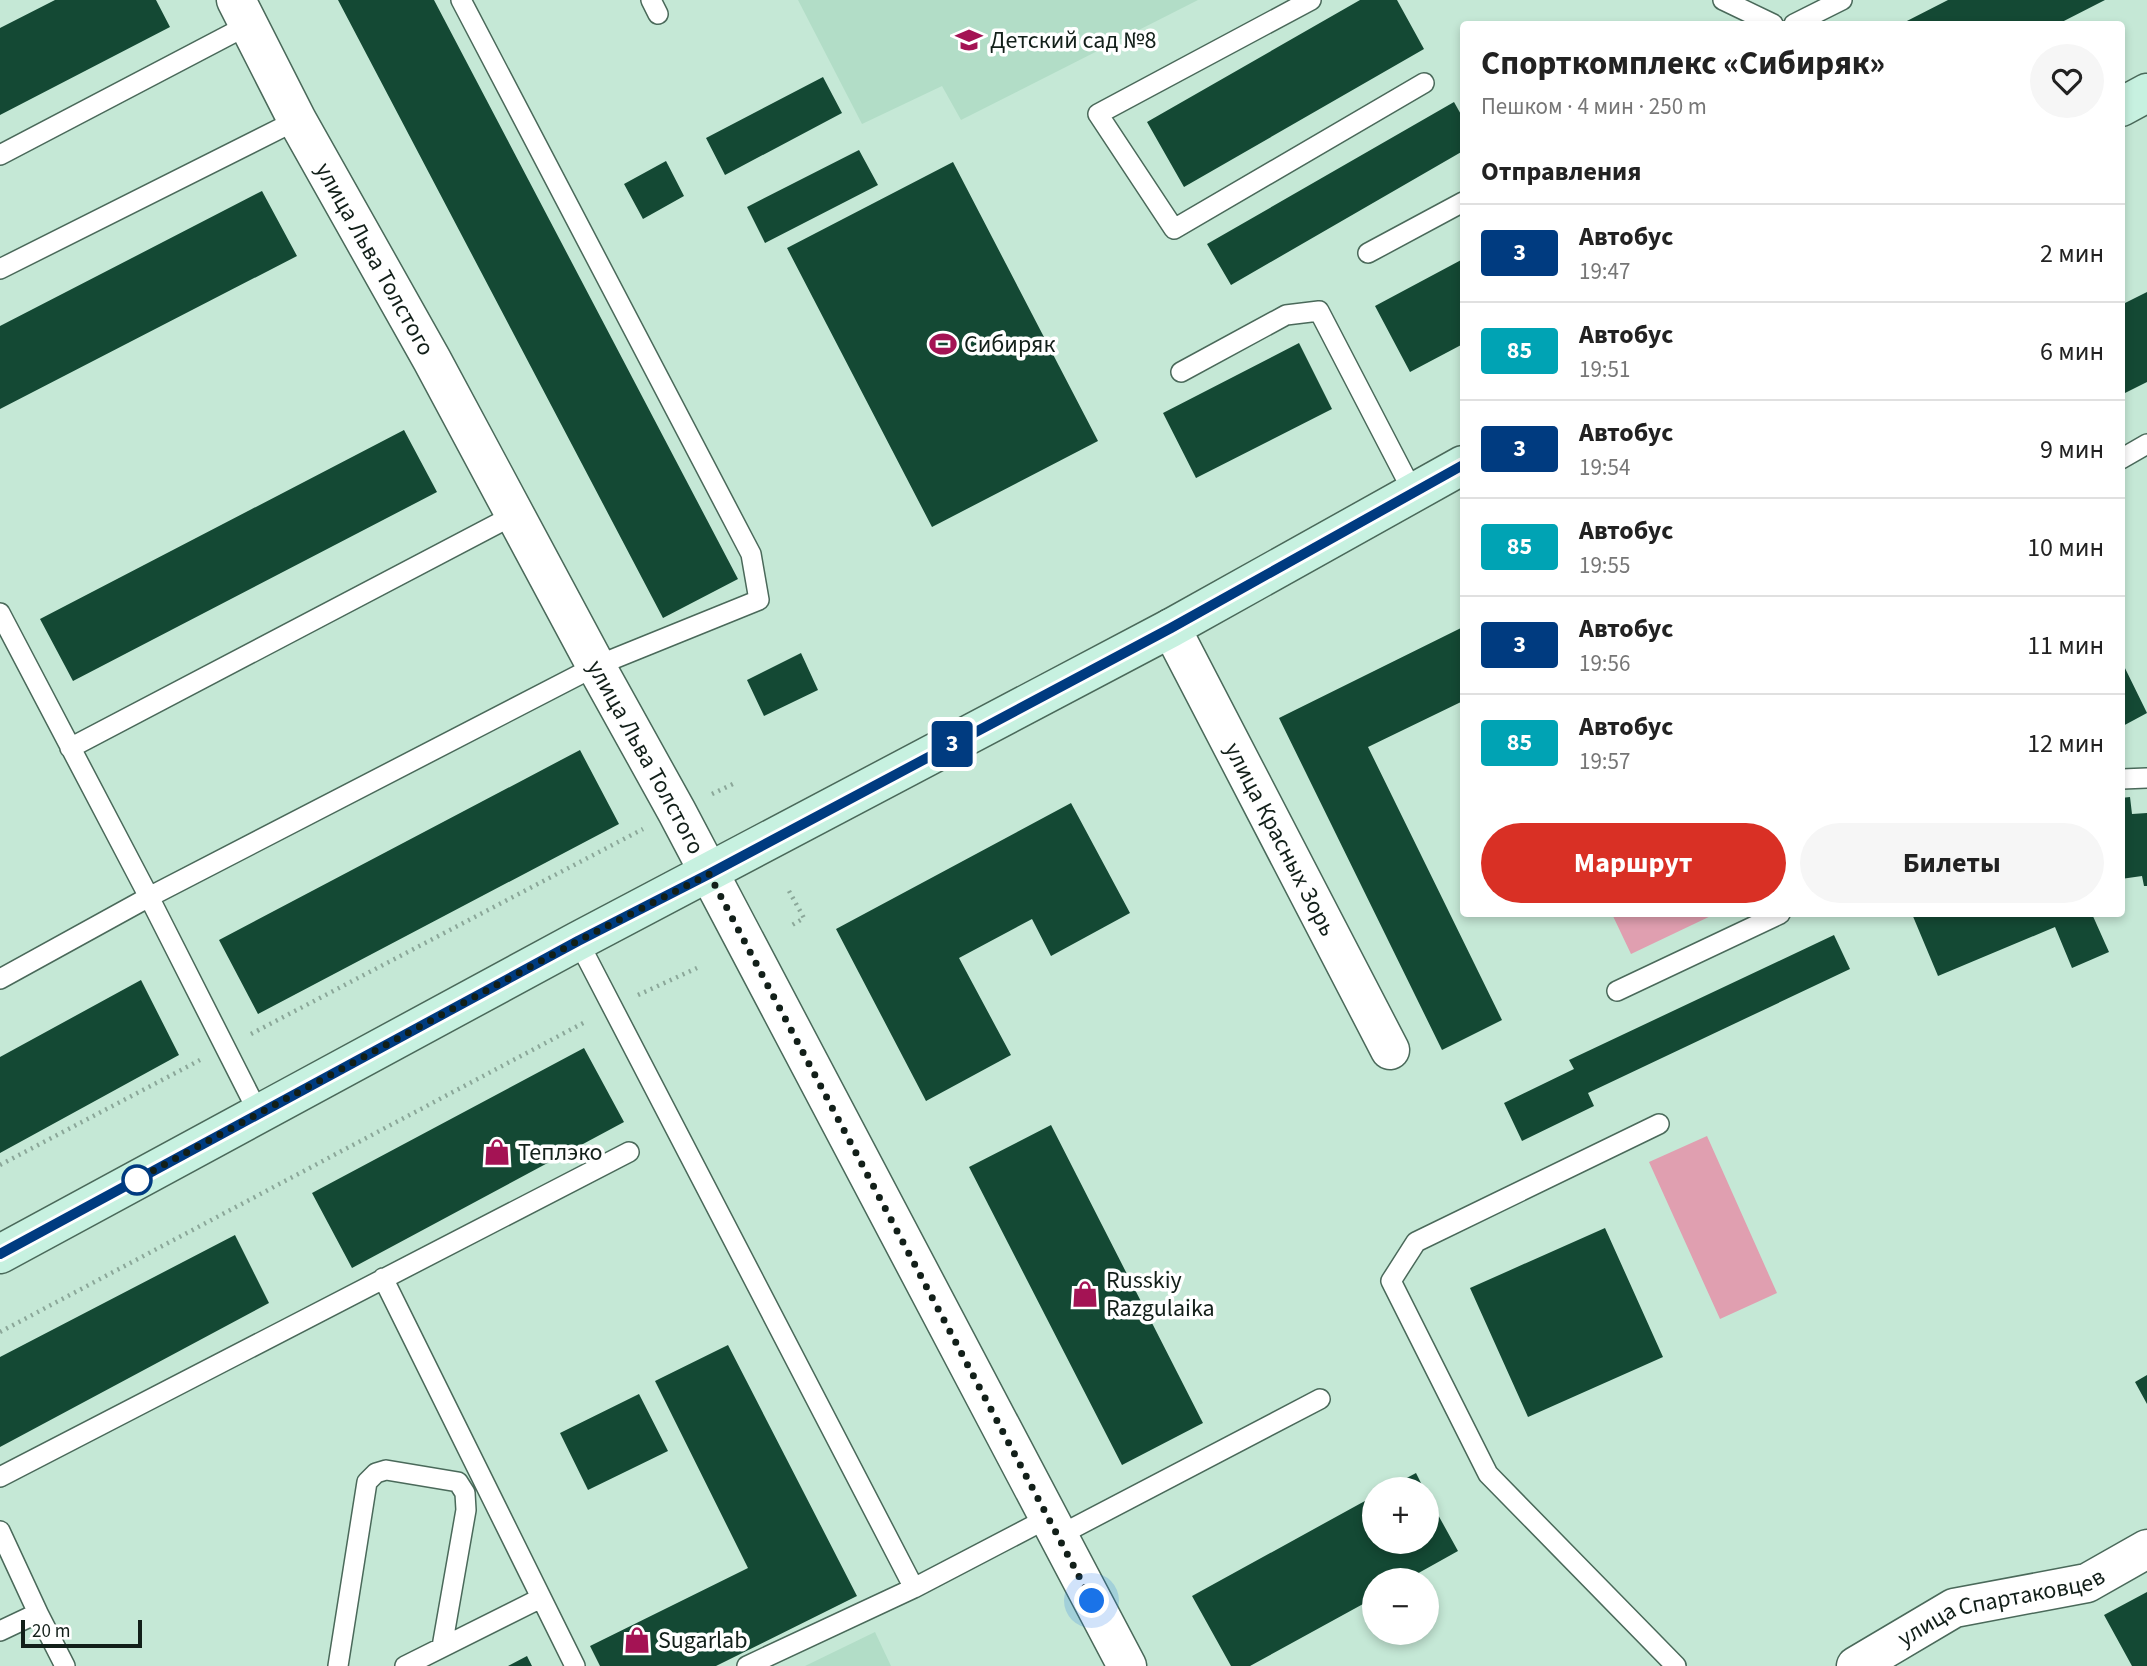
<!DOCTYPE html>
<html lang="ru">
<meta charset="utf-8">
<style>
:root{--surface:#fff;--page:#f6f6f6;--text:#222;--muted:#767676;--line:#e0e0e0;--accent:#d93025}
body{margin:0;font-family:"Source Sans 3",sans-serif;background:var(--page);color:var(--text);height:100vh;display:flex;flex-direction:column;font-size:26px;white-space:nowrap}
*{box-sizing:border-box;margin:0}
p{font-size:23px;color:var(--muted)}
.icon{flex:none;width:38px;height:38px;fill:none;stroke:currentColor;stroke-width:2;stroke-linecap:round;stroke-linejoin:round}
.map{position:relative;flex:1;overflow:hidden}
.sheet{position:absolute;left:1460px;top:21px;width:665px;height:896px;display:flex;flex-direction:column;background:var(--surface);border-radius:7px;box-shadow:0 4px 10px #0003}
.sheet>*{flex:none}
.badge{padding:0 14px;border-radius:5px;font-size:24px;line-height:46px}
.tools{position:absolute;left:1362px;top:1477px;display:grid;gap:14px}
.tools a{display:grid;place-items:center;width:77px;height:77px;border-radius:50%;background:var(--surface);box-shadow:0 4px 10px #0003;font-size:35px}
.scale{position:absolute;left:21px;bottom:18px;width:121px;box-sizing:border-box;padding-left:7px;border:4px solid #121f19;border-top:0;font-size:19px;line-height:24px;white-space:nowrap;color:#121f19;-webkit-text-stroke:5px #fff;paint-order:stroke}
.you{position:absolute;width:35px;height:35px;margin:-18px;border:5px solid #fff;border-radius:50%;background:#1a73e8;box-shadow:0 0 0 10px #1a73e833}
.map>.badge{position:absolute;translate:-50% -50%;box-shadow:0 0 0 4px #fff}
h2{padding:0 21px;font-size:26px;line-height:63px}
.round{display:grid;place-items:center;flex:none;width:74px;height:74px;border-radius:37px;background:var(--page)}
.headline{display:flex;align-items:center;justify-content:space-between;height:119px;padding:0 21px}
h1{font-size:33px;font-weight:700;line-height:52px}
.cta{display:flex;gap:14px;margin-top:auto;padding:14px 21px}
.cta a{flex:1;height:80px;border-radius:42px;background:var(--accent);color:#fff;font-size:28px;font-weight:700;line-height:80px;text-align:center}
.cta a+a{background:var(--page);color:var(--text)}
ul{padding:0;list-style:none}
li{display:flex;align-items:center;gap:21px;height:98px;padding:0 21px;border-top:2px solid var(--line)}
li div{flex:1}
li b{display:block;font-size:26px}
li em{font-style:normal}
li .badge{min-width:77px;font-weight:700;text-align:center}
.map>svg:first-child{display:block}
.built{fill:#b2ddc7}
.green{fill:#e09fb0}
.building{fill:#144934}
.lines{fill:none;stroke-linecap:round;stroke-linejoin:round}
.service-casing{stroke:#4a695a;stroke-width:22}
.minor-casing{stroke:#4a695a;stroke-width:41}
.secondary-casing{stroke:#4a695a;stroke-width:41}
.path{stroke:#8ba799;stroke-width:4.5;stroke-dasharray:2 5;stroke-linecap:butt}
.service{stroke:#fff;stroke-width:19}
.minor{stroke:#fff;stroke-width:38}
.secondary{stroke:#c7f1e0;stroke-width:38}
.line-casing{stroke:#fff;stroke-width:16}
.line{stroke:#003b80;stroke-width:10}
.walk{stroke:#121f19;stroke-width:7;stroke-dasharray:0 12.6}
.stop-dot{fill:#fff;stroke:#003b80;stroke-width:3.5}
.labels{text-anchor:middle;stroke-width:7;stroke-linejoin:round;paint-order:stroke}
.poi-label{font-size:24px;fill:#121f19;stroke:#fff;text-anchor:start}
.street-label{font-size:24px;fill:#121f19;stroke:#fff}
</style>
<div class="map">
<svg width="2147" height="1666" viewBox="0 0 2147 1666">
<rect width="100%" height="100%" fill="#c5e8d6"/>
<path class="built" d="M798 0H1198L961 120 942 86 862 124Z
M875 1632 891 1666H805Z"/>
<path class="green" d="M1612 914H1715L1631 954Z
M1707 1136 1777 1293 1720 1319 1649 1162Z"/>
<path class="building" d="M55 0H156L170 27 0 115V28Z
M338 0H434L738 579 663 618Z
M1360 0H1397L1424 49 1184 187 1147 122Z
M1948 0H2105L2058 24H1901Z
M823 77 842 113 725 175 706 138Z
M1454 102 1463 118V151L1231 285 1207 244Z
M859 150 878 185 765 243 747 207Z
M666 161 684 196 643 219 624 184Z
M953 162 1098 441 932 527 787 248Z
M262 191 297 256 0 409V326Z
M1463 259V344L1410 372 1375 306Z
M2147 292V382L2121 395V305Z
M1299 343 1332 409 1196 478 1163 413Z
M404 430 437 492 73 681 40 619Z
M1463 627V701L1368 747 1502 1020 1442 1050 1279 718Z
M801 653 818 690 764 716 747 680Z
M2121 660 2147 713 2121 727Z
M580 750 619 824 258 1014 219 940Z
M2130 797 2132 814 2147 813V886H2144L2142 876 2121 879V798Z
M1071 803 1130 913 1051 956 1032 919 959 958 1011 1055 926 1101 836 929Z
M1912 914H2092L2109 952 2072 968 2055 927 1938 976Z
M1834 935 1850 969 1588 1093 1594 1106 1522 1141 1504 1103 1574 1069 1569 1060Z
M141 980 179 1055 0 1153V1057Z
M584 1048 624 1122 352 1268 312 1193Z
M1051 1125 1203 1423 1122 1465 969 1167Z
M1605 1228 1663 1357 1528 1417 1470 1288Z
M235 1235 269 1303 0 1447V1357Z
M728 1345 857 1596 716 1666H600L590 1646 748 1568 655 1381Z
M2147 1375V1404L2135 1382Z
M639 1394 668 1451 588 1490 560 1433Z
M1416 1473 1424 1489H1386Z
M1426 1493 1458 1551 1406 1580H1374V1598L1250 1666H1231L1192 1596 1374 1496V1542H1426Z
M2147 1592V1666H2132L2104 1615Z
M527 1656 532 1666H508Z"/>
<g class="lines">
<defs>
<path id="service" d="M651 0 658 14
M1311 0 1098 114 1174 229 1424 83
M1723 0 1773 24
M1794 24 1842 0
M0 155 250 24
M1368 253 1463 202
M0 269 297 120
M1181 372 1286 315 1319 311 1413 492
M2121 459 2147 444
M0 613 149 897 259 1114
M70 748 514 515
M2122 779 2147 778
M578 941 914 1588 747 1666
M0 979 149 897 596 666 759 600 751 554 461 0
M1617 991 1780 914
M1659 1124 1416 1242 1391 1281 1488 1474 1676 1666
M383 1278 575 1666
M0 1477 629 1152
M0 1531 38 1613 0 1631
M1058 1536 1320 1399
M914 1588 1048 1518
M38 1613 65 1666
M338 1666 367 1482 376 1473 386 1470 458 1482 465 1493 466 1510 442 1647
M405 1666 541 1598"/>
<g id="minor">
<path id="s1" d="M236 0 297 120 432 360 596 666 677 812 1127 1666"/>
<path id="s2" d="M1171 628 1390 1050"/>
<path id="s3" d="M1856 1666 1954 1608 2087 1583 2147 1549"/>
</g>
<path id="secondary" d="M2121 107 2147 93
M0 1254 578 941 1171 628 1463 465"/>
</defs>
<use href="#service" class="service-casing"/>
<use href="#minor" class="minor-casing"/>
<use href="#secondary" class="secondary-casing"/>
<path class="path" d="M712 794 735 783
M789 891 804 918 792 925
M638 995 697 968
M251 1034 643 829
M0 1165 200 1060
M0 1332 587 1021"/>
<use href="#service" class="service"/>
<use href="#minor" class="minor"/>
<use href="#secondary" class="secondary"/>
</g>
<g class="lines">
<defs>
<path id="line" d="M0 1254 578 941 709 874 1171 628 1463 465"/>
</defs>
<use href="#line" class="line-casing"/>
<use href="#line" class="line"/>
<path class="walk" d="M137 1180 134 1181 578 941 709 874 1092 1601"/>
</g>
<defs>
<symbol id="school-bare" viewBox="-9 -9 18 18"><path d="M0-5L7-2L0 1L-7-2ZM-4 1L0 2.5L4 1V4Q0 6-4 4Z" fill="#a41354" stroke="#fff" stroke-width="2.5" paint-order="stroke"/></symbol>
<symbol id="stadium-bare" viewBox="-9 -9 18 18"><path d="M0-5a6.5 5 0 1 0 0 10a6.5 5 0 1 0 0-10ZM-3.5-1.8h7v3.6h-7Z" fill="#a41354" stroke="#fff" stroke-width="2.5" paint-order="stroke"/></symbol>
<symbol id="shop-bare" viewBox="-9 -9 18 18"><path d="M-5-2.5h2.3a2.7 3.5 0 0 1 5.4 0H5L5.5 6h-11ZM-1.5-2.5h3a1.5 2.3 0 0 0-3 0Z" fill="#a41354" stroke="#fff" stroke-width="2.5" paint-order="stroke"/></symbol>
</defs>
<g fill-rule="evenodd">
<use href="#school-bare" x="950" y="21" width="38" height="38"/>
<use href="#stadium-bare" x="924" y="325" width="38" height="38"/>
<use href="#shop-bare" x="478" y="1133" width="38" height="38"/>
<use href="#shop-bare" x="1066" y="1275" width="38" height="38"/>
<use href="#shop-bare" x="618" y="1621" width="38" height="38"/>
</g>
<circle class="stop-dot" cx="137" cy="1180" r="14"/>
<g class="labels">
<g class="poi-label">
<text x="990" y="48">Детский сад №8</text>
<text x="964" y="352">Сибиряк</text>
<text x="518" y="1160">Теплэко</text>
<text x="1106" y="1288">Russkiy<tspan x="1106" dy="28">Razgulaika</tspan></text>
<text x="658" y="1648">Sugarlab</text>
</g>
<g class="street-label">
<text dy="8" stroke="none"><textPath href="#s1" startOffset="294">улица Льва Толстого</textPath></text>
<text dy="8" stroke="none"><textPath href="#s1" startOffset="861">улица Льва Толстого</textPath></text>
<text dy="8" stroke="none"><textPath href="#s2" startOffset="238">улица Красных Зорь</textPath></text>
<text dy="8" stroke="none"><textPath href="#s3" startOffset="159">улица Спартаковцев</textPath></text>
</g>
</g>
</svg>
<div class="tools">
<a>+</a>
<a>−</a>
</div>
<div class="scale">20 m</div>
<div class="you" style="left:1092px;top:1601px"></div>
<b class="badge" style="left:952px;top:744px;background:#003b80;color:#fff">3</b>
<section class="sheet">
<div class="headline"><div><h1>Спорткомплекс «Сибиряк»</h1><p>Пешком · 4 мин · 250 m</p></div><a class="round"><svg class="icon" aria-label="heart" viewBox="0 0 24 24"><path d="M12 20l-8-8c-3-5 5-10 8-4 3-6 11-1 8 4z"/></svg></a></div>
<h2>Отправления</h2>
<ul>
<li><span class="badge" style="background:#003b80;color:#fff">3</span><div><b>Автобус</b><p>19:47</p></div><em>2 мин</em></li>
<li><span class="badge" style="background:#00a3b4;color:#fff">85</span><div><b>Автобус</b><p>19:51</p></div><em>6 мин</em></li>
<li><span class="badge" style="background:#003b80;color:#fff">3</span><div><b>Автобус</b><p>19:54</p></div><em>9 мин</em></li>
<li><span class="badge" style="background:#00a3b4;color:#fff">85</span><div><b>Автобус</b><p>19:55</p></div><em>10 мин</em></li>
<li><span class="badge" style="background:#003b80;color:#fff">3</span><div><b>Автобус</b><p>19:56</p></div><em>11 мин</em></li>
<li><span class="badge" style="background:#00a3b4;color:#fff">85</span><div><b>Автобус</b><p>19:57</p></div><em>12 мин</em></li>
</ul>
<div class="cta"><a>Маршрут</a><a>Билеты</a></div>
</section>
</div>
